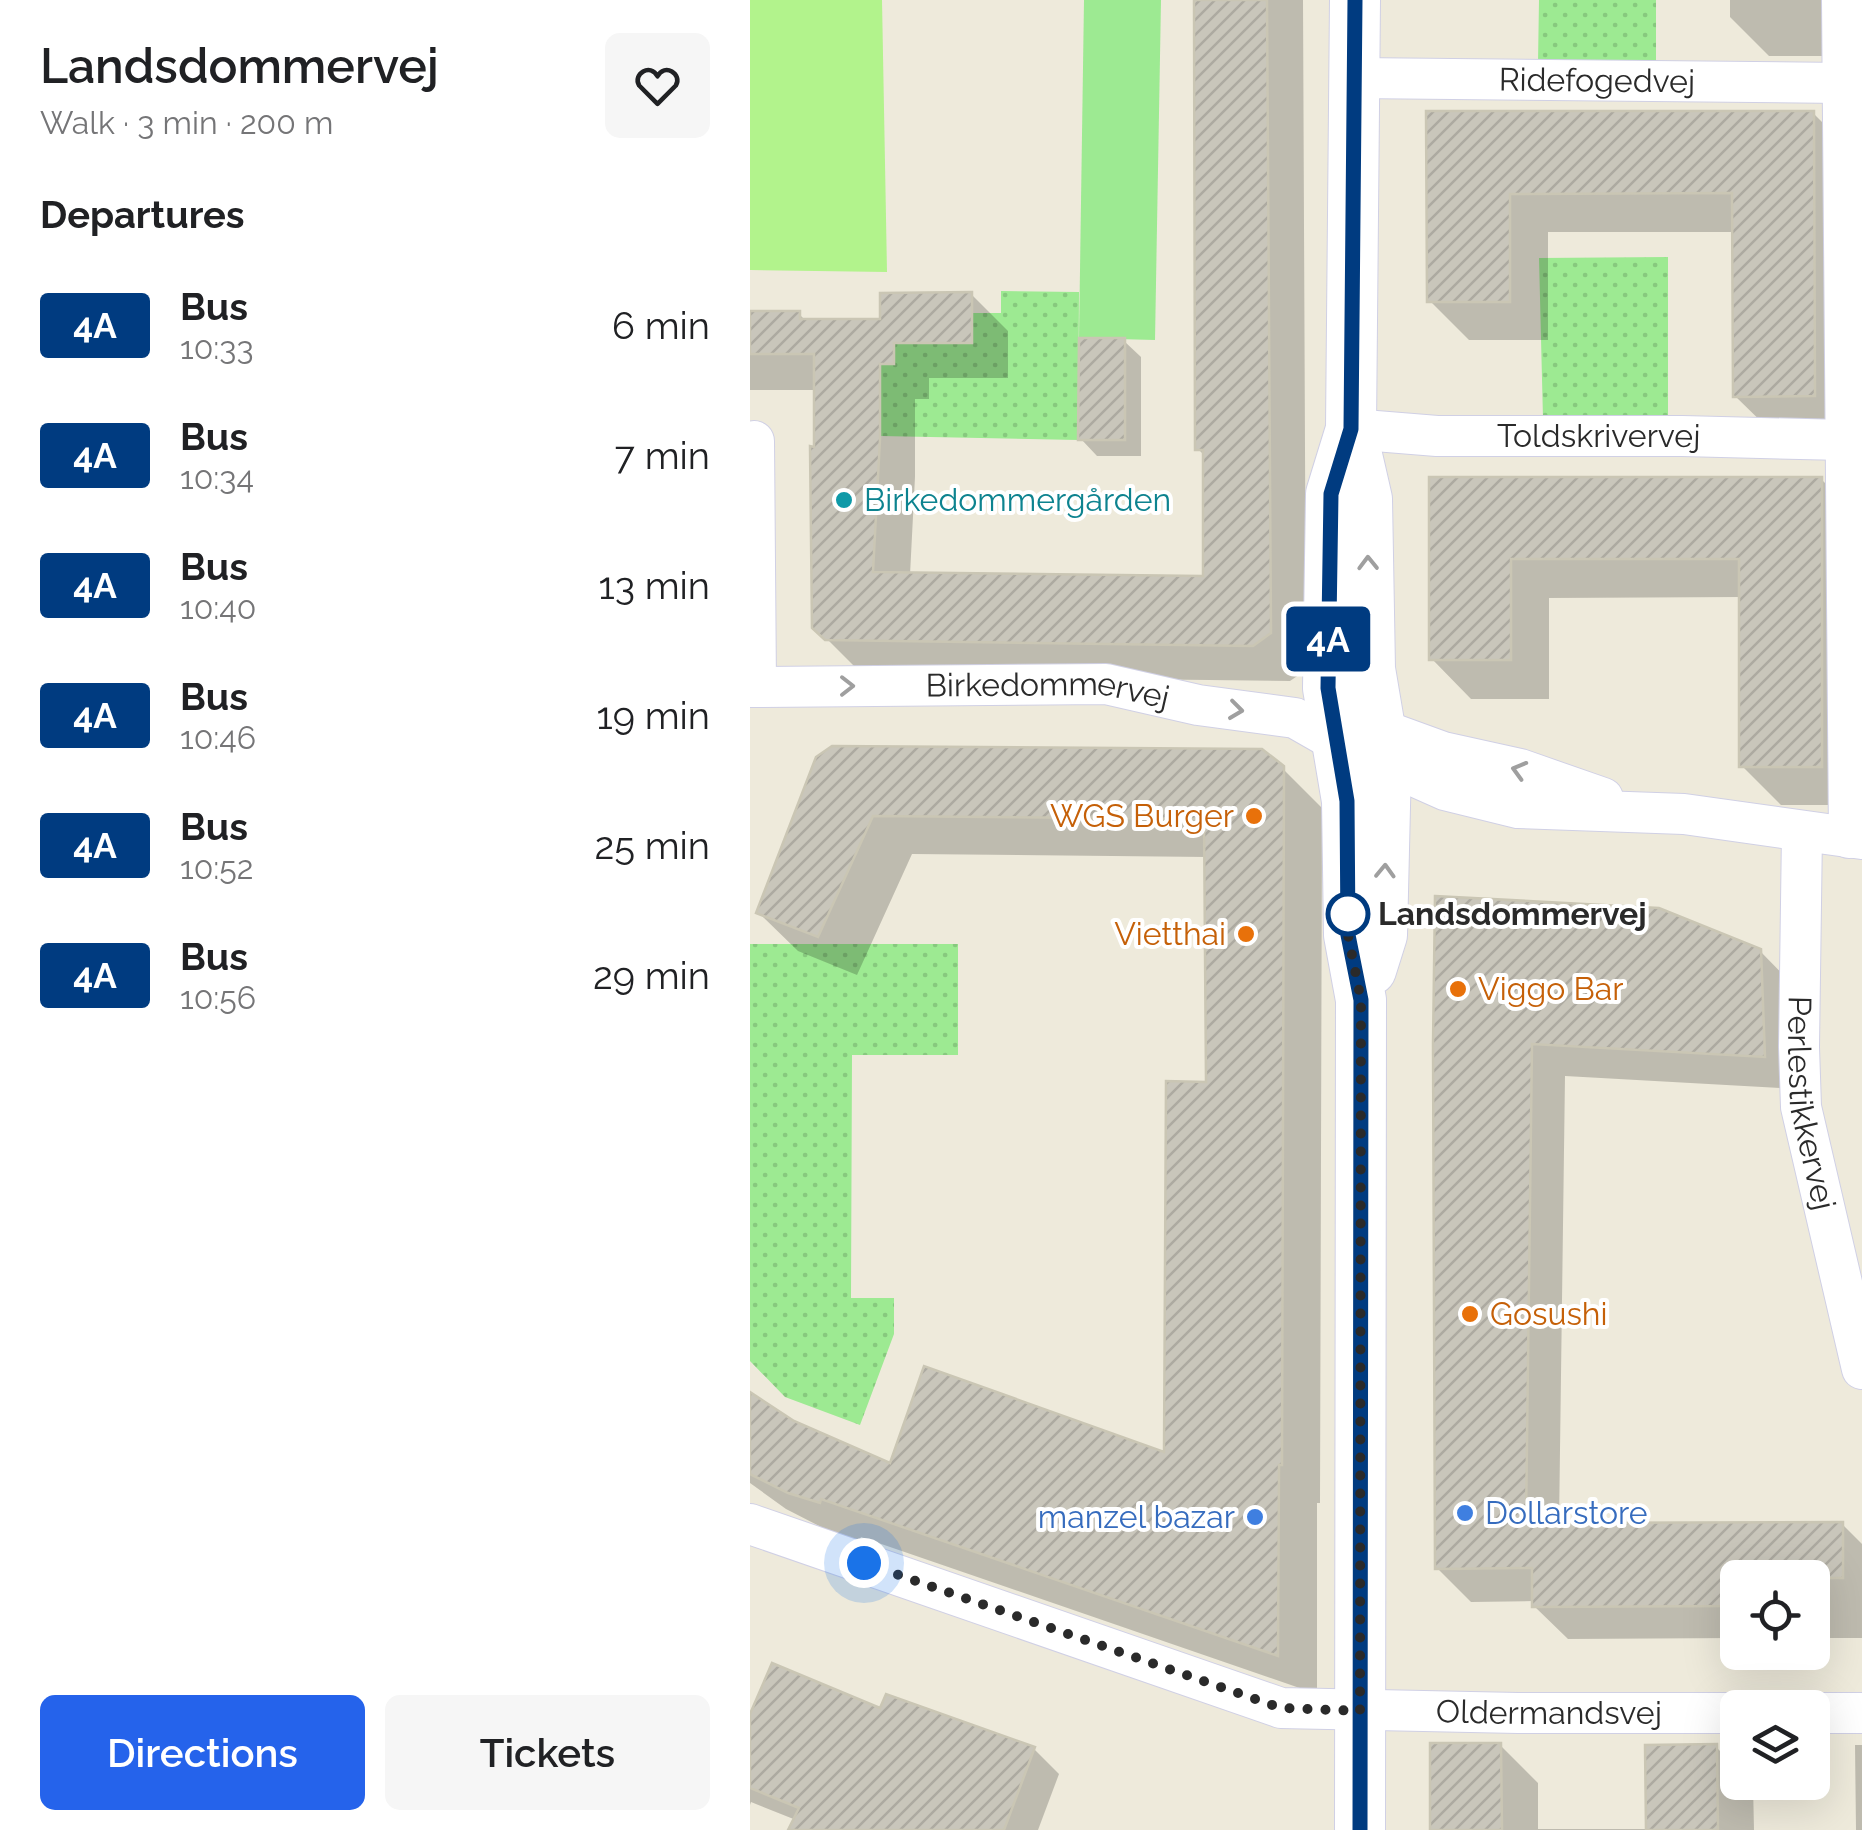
<!DOCTYPE html>
<meta charset="utf-8">
<style>
:root{--surface:#fff;--page:#f6f6f6;--text:#202124;--muted:#757577;--accent:#2563eb}
body{margin:0;font-family:Raleway,sans-serif;background:var(--page);color:var(--text);height:100vh;display:flex;flex-direction:column;font-size:38px;white-space:nowrap}
*{box-sizing:border-box;margin:0}
p{font-size:32px;color:var(--muted)}
.icon{flex:none;width:55px;height:55px;fill:none;stroke:currentColor;stroke-width:2;stroke-linecap:round;stroke-linejoin:round}
.map{position:relative;flex:1;overflow:hidden}
.details{display:flex;flex-direction:column;background:var(--surface);width:750px}
.details>*{flex:none}
.badge{padding:0 20px;border-radius:8px;font-size:35px;line-height:65px}
.fabs{position:absolute;left:970px;top:1560px;display:grid;gap:20px}
.fabs a{display:grid;place-items:center;width:110px;height:110px;border-radius:15px;background:var(--surface);box-shadow:0 10px 40px #0002;font-size:50px}
.you{position:absolute;width:50px;height:50px;margin:-25px;border:8px solid #fff;border-radius:50%;background:#1a73e8;box-shadow:0 0 0 15px #1a73e833}
.map>.badge{position:absolute;translate:-50% -50%;box-shadow:0 0 0 5px #fff}
h2{padding:0 40px;font-size:38px;line-height:90px}
.round{display:grid;place-items:center;flex:none;width:105px;height:105px;border-radius:15px;background:var(--page)}
.headline{display:flex;align-items:center;justify-content:space-between;height:170px;padding:0 40px}
h1{font-size:48px;font-weight:600;line-height:75px}
.action{display:flex;gap:20px;margin-top:auto;padding:20px 40px}
.action a{flex:1;height:115px;border-radius:15px;background:var(--accent);color:#fff;font-size:40px;font-weight:600;line-height:115px;text-align:center}
.action a+a{background:var(--page);color:var(--text)}
ul{padding:0;list-style:none}
li{display:flex;align-items:center;gap:30px;height:130px;padding:0 40px}
li div{flex:1}
li b{display:block;font-size:38px}
li em{font-style:normal}
li .badge{min-width:110px;font-weight:700;text-align:center}
main{display:flex;flex:1;min-height:0}
.map>svg:first-child{display:block}
.grass{fill:#9dea92}
.park{fill:url(#park-dots)}
.pitch{fill:#b2f38c}
.shadow{fill:#0003}
.building{fill:url(#building-hatch);stroke:#cac6b4;stroke-width:2.5}
.lines{fill:none;stroke-linecap:round;stroke-linejoin:round}
.minor-casing{stroke:#d0d0e5;stroke-width:42}
.tertiary-casing{stroke:#d0d0e5;stroke-width:52}
.minor{stroke:#fff;stroke-width:40}
.tertiary{stroke:#fff;stroke-width:50}
.oneway{stroke:#9f9f9f}
.line-casing{stroke:#fff;stroke-width:22}
.line{stroke:#003b80;stroke-width:15}
.walk{stroke:#2a2a2a;stroke-width:10;stroke-dasharray:0 18}
.culture-dot{fill:#0f9aa8;stroke:#fff;stroke-width:4}
.food-dot{fill:#e8710a;stroke:#fff;stroke-width:4}
.stop-dot{fill:#fff;stroke:#003b80;stroke-width:5}
.shop-dot{fill:#3f7fe0;stroke:#fff;stroke-width:4}
.labels{text-anchor:middle;stroke-width:8;stroke-linejoin:round;paint-order:stroke}
.street-label{font-size:32px;fill:#2a2a2a;stroke:#fff}
.culture-label{font-size:32px;fill:#0d838f;stroke:#fff;text-anchor:start}
.food-label{font-size:32px;fill:#c56008;stroke:#fff;text-anchor:end}
.stop-label{font-size:32px;font-weight:bold;fill:#2a2a2a;stroke:#fff;text-anchor:start}
.shop-label{font-size:32px;fill:#366cbe;stroke:#fff;text-anchor:start}
</style>
<main>
<section class="details">
<div class="headline"><div><h1>Landsdommervej</h1><p>Walk · 3 min · 200 m</p></div><a class="round"><svg class="icon" aria-label="heart" viewBox="0 0 24 24"><path d="M12 20l-8-8c-3-5 5-10 8-4 3-6 11-1 8 4z"/></svg></a></div>
<h2>Departures</h2>
<ul>
<li><span class="badge" style="background:#003b80;color:#fff">4A</span><div><b>Bus</b><p>10:33</p></div><em>6 min</em></li>
<li><span class="badge" style="background:#003b80;color:#fff">4A</span><div><b>Bus</b><p>10:34</p></div><em>7 min</em></li>
<li><span class="badge" style="background:#003b80;color:#fff">4A</span><div><b>Bus</b><p>10:40</p></div><em>13 min</em></li>
<li><span class="badge" style="background:#003b80;color:#fff">4A</span><div><b>Bus</b><p>10:46</p></div><em>19 min</em></li>
<li><span class="badge" style="background:#003b80;color:#fff">4A</span><div><b>Bus</b><p>10:52</p></div><em>25 min</em></li>
<li><span class="badge" style="background:#003b80;color:#fff">4A</span><div><b>Bus</b><p>10:56</p></div><em>29 min</em></li>
</ul>
<div class="action"><a>Directions</a><a>Tickets</a></div>
</section>
<div class="map">
<svg width="1112" height="1830" viewBox="0 0 1112 1830">
<defs>
<pattern id="park-dots" width="8" height="8" patternUnits="userSpaceOnUse" patternTransform="scale(2.5)"><rect width="8" height="8" fill="#9dea92"/><path d="M2 2h.1M6 6h.1" fill="none" stroke="#87c97e" stroke-width="1.8" stroke-linecap="round"/></pattern>
<pattern id="building-hatch" width="6" height="6" patternUnits="userSpaceOnUse" patternTransform="scale(2.5)"><rect width="6" height="6" fill="#c9c6bb"/><path d="M-1 1l2-2M0 6l6-6M5 7l2-2" fill="none" stroke="#adaaa1"/></pattern>
</defs>
<rect width="100%" height="100%" fill="#eeeadb"/>
<path class="grass" d="M334 0H411L405 340 329 338Z"/>
<path class="park" d="M789 0H906V62H788Z
M918 257V418L793 419 789 258Z
M251 291 329 292 328 440 130 436V364L144 334 222 343V313H251Z
M0 944H208V1055H102L101 1298H144V1334L110 1425 35 1397 0 1361Z"/>
<path class="pitch" d="M0 0H132L137 272 0 270Z"/>
<path class="shadow" d="M446 0H553L556 670 540 681 114 676 65 627 67 390H0V314H49L57 322H132L221 294 258 331V378H179V399H165V477L160 575 456 579V457L448 449Z
M980 0H1095V56H1019L980 17Z
M1063 113 1102 152 1103 434 1025 435 985 396V232H798V340H719L680 301 679 114Z
M374 341 391 357V456H347L331 439Z
M1071 479 1110 518V805H1031L992 766V597L799 598V699H721L682 659V480Z
M68 758 532 768 572 808 570 1503H567V1694L111 1537 109 1541 77 1530 36 1509 0 1483V1394L42 1424 142 1466 417 1456 459 1084 457 857 162 854 107 975 48 951 8 912Z
M1010 951 1044 986 1047 1089 815 1076 809 1526 1092 1524 1112 1544V1638H1062V1578H988V1638L818 1639 784 1606V1601L721 1602 687 1568 685 1044Z
M131 1711 284 1749 309 1774 288 1830H41L46 1820 1 1802 0 1805V1718Z
M750 1745 788 1783V1829H898L966 1747 988 1769V1782L1003 1784 1004 1830H683Z
M1105 1745H1112V1830H1106Z"/>
<path class="building" d="M444 0H517L521 633 503 646 75 640 62 628 60 446 64 447V354H0V311H50V319H130V293L222 292V343H144V364H130V439L123 572 453 576V450H445Z
M676 111H1064L1065 396 983 397 982 193 760 194V302H677Z
M329 338H375V440H328Z
M679 477H1072V767H989V559H761V660H679Z
M82 746 512 749 534 766 532 1465H529L528 1656 71 1499 70 1503 38 1493 0 1474V1392L44 1421 140 1463 174 1366 414 1452 416 1081 456 1082 454 819 123 816 68 937 6 913 66 757Z
M685 896 909 908 1011 949 1015 1057 782 1044 776 1523 1093 1522V1578H988V1606L782 1607V1568L685 1569 683 1044Z
M22 1663 130 1708 136 1694 285 1747 254 1830H38L49 1808 0 1788V1714Z
M680 1743H751L752 1830H680Z
M967 1744 968 1830H896L895 1745Z"/>
<g class="lines">
<defs>
<g id="minor">
<path d="M1092 0 1099 838"/>
<path id="s1" d="M605 78 1093 83"/>
<path id="s2" d="M601 429 687 436H932L1094 440"/>
<path d="M4 441 6 687"/>
<path id="s3" d="M0 687 356 684 448 705 545 718 587 742 695 790 768 808 934 814 1112 839"/>
<path d="M607 723 616 724 693 752 770 769 853 798"/>
<path id="s4" d="M1052 832 1049 1047 1051 1107 1112 1369"/>
<path id="s5" d="M0 1524 531 1708 768 1713H988"/>
<path d="M1062 1713H1112"/>
</g>
<path id="tertiary" d="M605 0 601 429 617 499 620 669 636 764 632 935 621 970
M601 429 581 494 578 688 597 801 599 935 611 1000 610 1830"/>
</defs>
<use href="#minor" class="minor-casing"/>
<use href="#tertiary" class="tertiary-casing"/>
<use href="#minor" class="minor"/>
<use href="#tertiary" class="tertiary"/>
</g>
<defs><path id="oneway-chevron" d="M-2-3.5L2.5 0L-2 3.5" fill="none" stroke-width="1.6" stroke-linecap="round" stroke-linejoin="round" transform="scale(2.5)"/></defs>
<g class="oneway">
<use href="#oneway-chevron" transform="translate(618 563) rotate(-91)"/>
<use href="#oneway-chevron" transform="translate(97 686)"/>
<use href="#oneway-chevron" transform="translate(486 710) rotate(7)"/>
<use href="#oneway-chevron" transform="translate(769 770) rotate(-164)"/>
<use href="#oneway-chevron" transform="translate(635 871) rotate(-88)"/>
</g>
<g class="lines">
<defs>
<path id="line" d="M605 0 601 429 581 494 578 688 597 801 598 935 611 1000 610 1830"/>
</defs>
<use href="#line" class="line-casing"/>
<use href="#line" class="line"/>
<path class="walk" d="M114 1563 531 1708 610 1711 611 1000 598 935V914"/>
</g>
<circle class="culture-dot" cx="94" cy="500" r="10"/>
<g class="food-dot">
<circle cx="504" cy="816" r="10"/>
<circle cx="496" cy="934" r="10"/>
<circle cx="708" cy="989" r="10"/>
<circle cx="720" cy="1314" r="10"/>
</g>
<circle class="stop-dot" cx="598" cy="914" r="20"/>
<g class="shop-dot">
<circle cx="715" cy="1513" r="10"/>
<circle cx="505" cy="1517" r="10"/>
</g>
<g class="labels">
<g class="street-label">
<text dy="11" stroke="none"><textPath href="#s1" startOffset="242">Ridefogedvej</textPath></text>
<text dy="11" stroke="none"><textPath href="#s2" startOffset="248">Toldskrivervej</textPath></text>
<text dy="11" stroke="none"><textPath href="#s3" startOffset="298">Birkedommervej</textPath></text>
<text dy="11" stroke="none"><textPath href="#s4" startOffset="272">Perlestikkervej</textPath></text>
<text dy="11" stroke="none"><textPath href="#s5" startOffset="830">Oldermandsvej</textPath></text>
</g>
<g class="culture-label">
<text x="114" y="511">Birkedommergården</text>
</g>
<g class="food-label">
<text x="484" y="827">WGS Burger</text>
<text x="476" y="945">Vietthai</text>
<text x="728" y="1000" text-anchor="start">Viggo Bar</text>
<text x="740" y="1325" text-anchor="start">Gosushi</text>
</g>
<g class="stop-label">
<text x="628" y="925">Landsdommervej</text>
</g>
<g class="shop-label">
<text x="735" y="1524">Dollarstore</text>
<text x="485" y="1528" text-anchor="end">manzel bazar</text>
</g>
</g>
</svg>
<div class="fabs">
<a><svg class="icon" aria-label="locate" viewBox="0 0 24 24"><circle cx="12" cy="12" r="6"/><path d="M12 2v4M12 18v4M2 12h4M18 12h4"/></svg></a>
<a><svg class="icon" aria-label="layers" viewBox="0 0 24 24"><path d="M12 4l9 5-9 5-9-5zM3 14l9 5 9-5"/></svg></a>
</div>
<div class="you" style="left:114px;top:1563px"></div>
<b class="badge" style="left:578px;top:639px;background:#003b80;color:#fff">4A</b>
</div>
</main>
